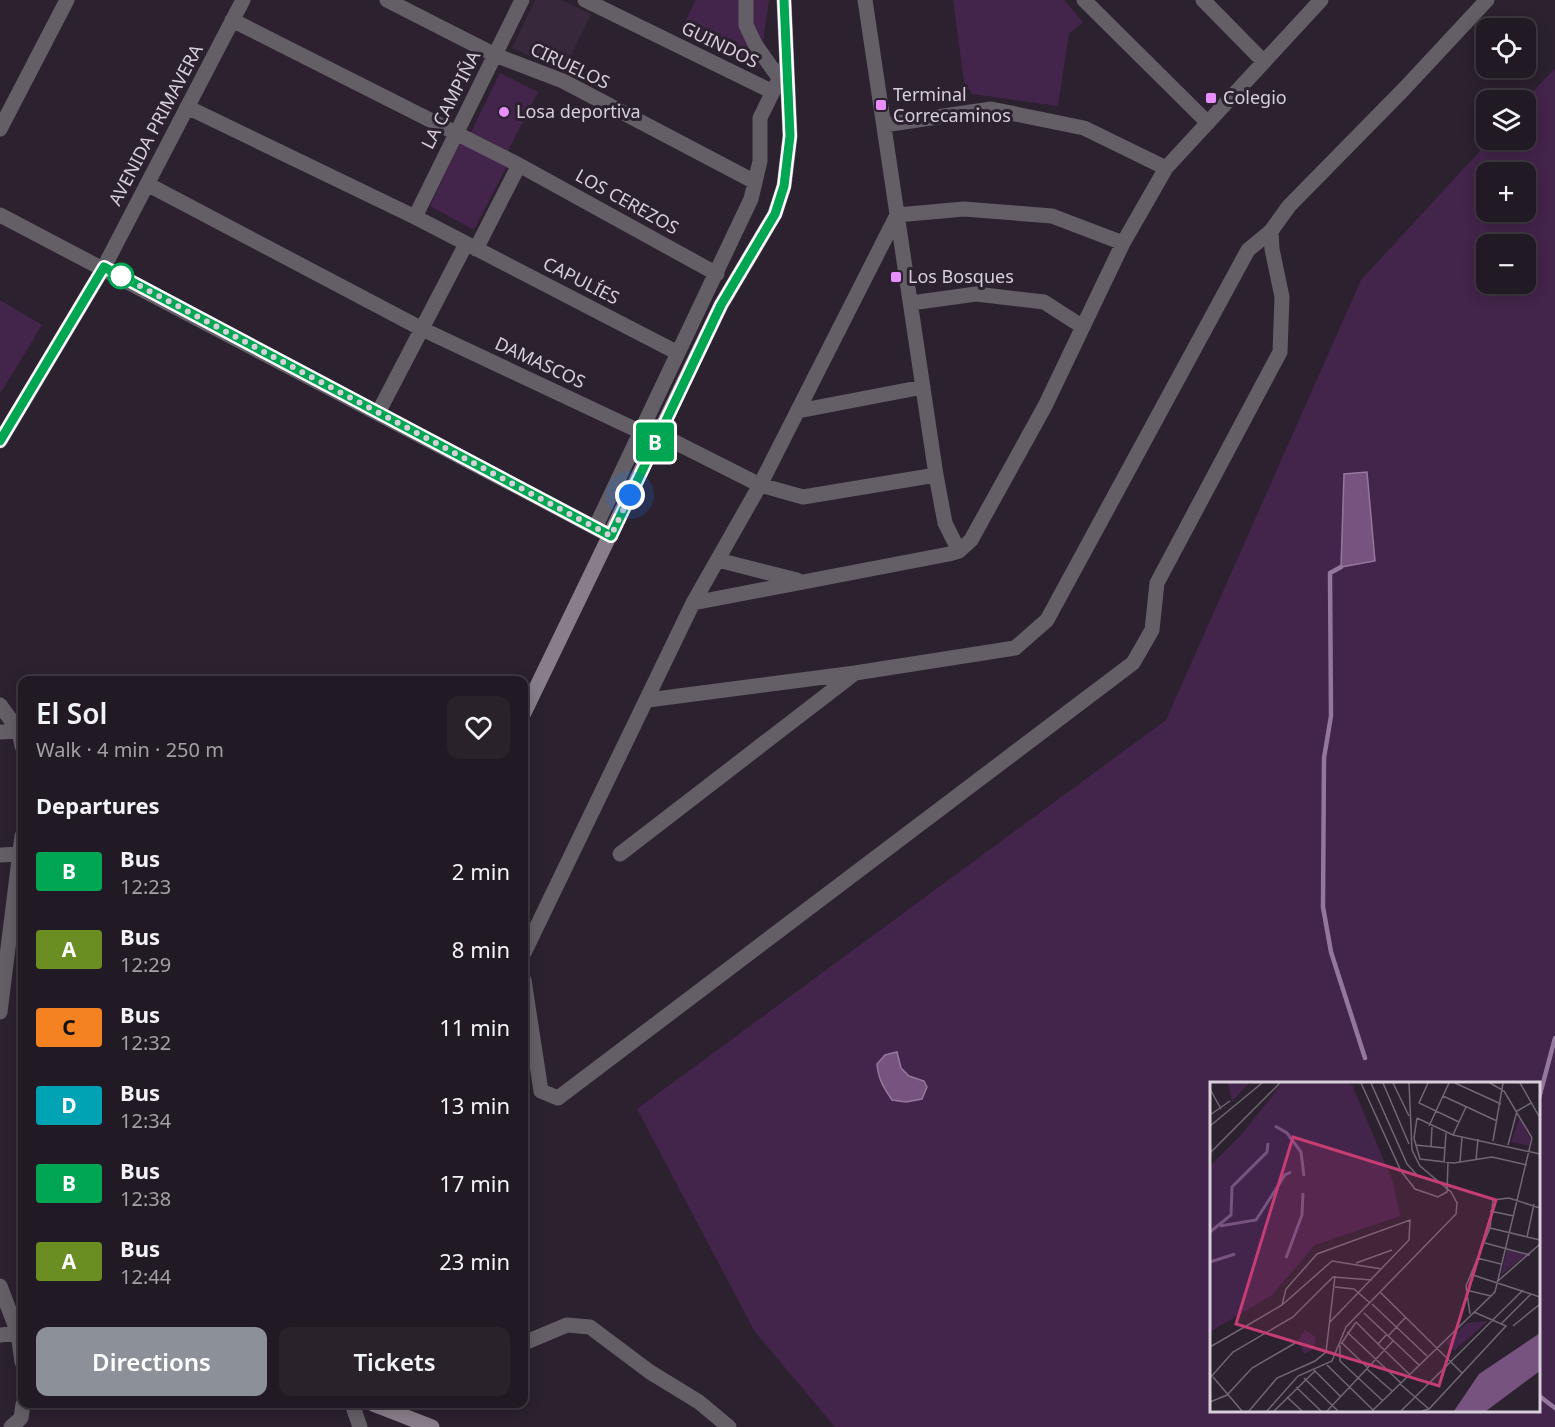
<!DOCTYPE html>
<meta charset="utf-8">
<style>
:root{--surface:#211923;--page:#29222b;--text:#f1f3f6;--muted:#a2a0a6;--line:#3e3841;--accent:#8c9099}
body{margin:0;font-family:"Noto Sans",sans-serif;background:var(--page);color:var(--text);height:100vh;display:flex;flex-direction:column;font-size:22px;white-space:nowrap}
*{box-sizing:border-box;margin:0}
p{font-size:20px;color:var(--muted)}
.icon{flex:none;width:33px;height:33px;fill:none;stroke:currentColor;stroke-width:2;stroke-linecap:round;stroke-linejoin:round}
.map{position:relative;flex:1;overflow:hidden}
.drawer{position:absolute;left:18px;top:676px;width:510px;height:732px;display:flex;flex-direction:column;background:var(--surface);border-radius:12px;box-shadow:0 3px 15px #0003,0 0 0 2px var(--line)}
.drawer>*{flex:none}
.badge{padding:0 12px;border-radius:4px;font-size:21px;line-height:39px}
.controls{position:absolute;left:1476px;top:18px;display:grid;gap:12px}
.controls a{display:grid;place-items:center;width:60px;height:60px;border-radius:12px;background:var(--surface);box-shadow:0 3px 15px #0003,0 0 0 2px var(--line);font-size:30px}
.you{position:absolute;width:30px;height:30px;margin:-15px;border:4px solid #fff;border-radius:50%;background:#1a73e8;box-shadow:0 0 0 9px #1a73e833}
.map>.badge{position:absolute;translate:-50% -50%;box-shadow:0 0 0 3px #fff}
h2{padding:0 18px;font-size:22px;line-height:54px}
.round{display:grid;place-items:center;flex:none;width:63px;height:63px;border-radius:12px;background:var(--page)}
.summary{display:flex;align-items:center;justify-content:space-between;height:102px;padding:0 18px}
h1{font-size:28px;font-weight:600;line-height:45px}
.primary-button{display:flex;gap:12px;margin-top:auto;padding:12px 18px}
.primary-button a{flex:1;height:69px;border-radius:12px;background:var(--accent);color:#fff;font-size:24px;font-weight:600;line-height:69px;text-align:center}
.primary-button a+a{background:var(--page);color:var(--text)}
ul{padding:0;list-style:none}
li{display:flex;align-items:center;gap:18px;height:78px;padding:0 18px}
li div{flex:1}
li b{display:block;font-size:22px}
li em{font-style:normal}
li .badge{min-width:66px;font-weight:700;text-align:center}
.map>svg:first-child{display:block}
.built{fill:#38283c}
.green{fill:#43244a;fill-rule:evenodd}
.water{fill:#775380;stroke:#94789b;stroke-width:1.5}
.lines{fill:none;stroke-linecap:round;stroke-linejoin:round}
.stream{stroke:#94789b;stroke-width:4.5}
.street{stroke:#645e66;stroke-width:15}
.secondary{stroke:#887e8a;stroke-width:15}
.line-casing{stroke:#fff;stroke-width:14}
.line{stroke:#00a651;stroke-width:9}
.walk{stroke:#d7cfd9;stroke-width:6;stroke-dasharray:0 10.8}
.poi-dot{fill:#e88eff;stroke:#2c212f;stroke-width:2}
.stop-dot{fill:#fff;stroke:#00a651;stroke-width:3}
.labels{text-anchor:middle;stroke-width:6;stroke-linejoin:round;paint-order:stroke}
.street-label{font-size:18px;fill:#d7cfd9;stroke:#2c212f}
.poi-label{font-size:18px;fill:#d7cfd9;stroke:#2c212f;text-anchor:start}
.inset-river{fill:none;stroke:#775380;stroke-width:3}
.inset-road{fill:none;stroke:#706773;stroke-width:1.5}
.view{fill:#c63d74;fill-opacity:0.15;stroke:#c63d74;stroke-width:3}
.inset-edge{fill:none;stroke:#d7cfd9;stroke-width:3}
</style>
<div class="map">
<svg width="1555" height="1427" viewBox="0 0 1555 1427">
<rect width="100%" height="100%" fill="#2c212f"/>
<path class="built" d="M535 0H561L591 14 563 72 512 48Z"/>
<path class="green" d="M696 0H769L759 69 679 33Z
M953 0H1064L1083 22 1069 34 1058 106 972 94 964 82Z
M1555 68V1427H835L755 1332 637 1109 1166 720 1361 280 1490 140H1526L1525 100ZM1486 172H1526V212H1486ZM1486 244H1526V284H1486ZM1212 1084H1538V1410H1212Z
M500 73 538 92 508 151 471 132Z
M460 142 507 166 474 230 430 206Z
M0 300 42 325 0 394Z"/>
<path class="water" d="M1367 472 1375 561 1341 567 1344 474Z
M897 1052 901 1068 909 1076 924 1081 927 1087 922 1099 906 1102 892 1100C884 1088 878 1079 877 1064L885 1055Z"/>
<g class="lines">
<path class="stream" d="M1341 567 1330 573 1331 716 1324 758 1323 907 1331 952 1365 1058
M1538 1102 1555 1038
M1538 1395 1555 1408"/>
<path class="street" d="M387 0 495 55 563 81 755 182
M585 0 773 92
M746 0V25L755 44 779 78
M865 0 936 475 945 523 959 551
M1084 0 1208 123
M1203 0 1264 62
M232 20 519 165 476 249
M187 107 415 217 678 353
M884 125 991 109 1084 128 1166 168
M0 129 67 0
M519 165 717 274
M147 184 422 329 641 432
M0 215 611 536
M415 217 522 0
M911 303 976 294 1044 302 1083 327
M798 411 923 387
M378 413 466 244
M659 434 760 485 803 497 936 475
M0 441 104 267 243 0
M595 528 751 199 760 161V118L786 65
M718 560 797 580
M693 603 949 554 959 551 971 540 1045 406 1123 243 1166 168 1321 0
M648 700 855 673 1015 648 1047 620 1248 250 1271 231
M0 705 19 731 22 746
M0 732 19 731
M620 854 855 673
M0 855 21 854
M524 953 693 603 760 485 897 215 964 209 1052 216 1123 243
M524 980 541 1091 558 1098 1133 663 1152 630 1157 583 1280 352 1282 297 1272 249 1271 231 1289 206 1404 89 1487 0
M0 1012 22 836
M0 1286 18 1333 22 1362
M0 1335 18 1333
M524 1343 567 1325 590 1327 650 1372 699 1402 729 1427
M352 1404 360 1427
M11 1427 21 1418 23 1404"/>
<path class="secondary" d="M524 713 721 305 775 214 784 186 790 136 784 0
M373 1404 432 1427"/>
</g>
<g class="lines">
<defs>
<path id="line" d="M0 441 104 267 611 536 721 305 775 214 784 186 790 136 784 0"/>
</defs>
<use href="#line" class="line-casing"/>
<use href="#line" class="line"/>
<path class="walk" d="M121 276 611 536 630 495"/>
</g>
<g class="poi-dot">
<rect x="1205" y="92" width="12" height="12" rx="3"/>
<rect x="875" y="99" width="12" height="12" rx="3"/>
<circle cx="504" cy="112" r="6"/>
<rect x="890" y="271" width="12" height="12" rx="3"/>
</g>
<circle class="stop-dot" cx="121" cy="276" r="12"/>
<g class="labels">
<g class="street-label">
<text transform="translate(720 45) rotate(26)" y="6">GUINDOS</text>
<text transform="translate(570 66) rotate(25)" y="6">CIRUELOS</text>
<text transform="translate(451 100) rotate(-63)" y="6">LA CAMPIÑA</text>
<text transform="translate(156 125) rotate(-62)" y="6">AVENIDA PRIMAVERA</text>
<text transform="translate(627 202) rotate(29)" y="6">LOS CEREZOS</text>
<text transform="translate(581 281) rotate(27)" y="6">CAPULÍES</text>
<text transform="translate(540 363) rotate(25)" y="6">DAMASCOS</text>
</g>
<g class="poi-label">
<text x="893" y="101">Terminal<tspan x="893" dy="21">Correcaminos</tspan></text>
<text x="1223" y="104">Colegio</text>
<text x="516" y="118">Losa deportiva</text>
<text x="908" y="283">Los Bosques</text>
</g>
</g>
<g transform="translate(1210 1082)">
<rect width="330" height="330" fill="#2c212f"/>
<path d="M18 1H39L22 20ZM72 1H138L143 5 183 100 190 134 105 163 62 213 0 250V84L31 53ZM310 35 320 57 319 64 301 60ZM297 167 317 172 291 193ZM278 239 244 269 236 260 257 241ZM95 248 106 255 104 267 94 272 88 258Z" fill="#43244a"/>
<path d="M330 251V289L276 329H244L269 292Z" fill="#775380"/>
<path class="inset-river" d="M65 44 77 51 91 70 94 94M10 144 46 138 75 93 81 90M0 150 21 133 22 105 57 70 58 61M76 176 92 133 93 111M0 180 25 172"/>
<path class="inset-road" d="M151 1 191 89 205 107 228 115 237 110 238 81M161 1 197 82 207 93M173 1 199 62M183 1 199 34M218 1 209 21 249 40M245 1 291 22M280 1 294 9 322 56M310 1 330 36M0 7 11 27M233 14 287 39M0 33 20 19M207 36 204 56 210 77 244 81 282 75 317 83M207 36 243 53 330 72M0 44 52 1M219 44 239 1M243 53 256 25M283 59 293 1M205 63 235 66M298 63 307 29 321 21M221 65 222 45M0 71 70 1M266 78 268 57M234 80 236 51M250 80 252 55M280 129 304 134M280 146 330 158M317 155 324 122M275 161 320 173M267 176 291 182M146 181 182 168M260 192 330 215M288 199 330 162M125 205 144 207 160 221M256 208 281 214M170 210 252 291M162 222 217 274M72 223 122 179 172 187M154 231 209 283M260 232 256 204 280 146 283 118 299 116 330 126M146 240 168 262M291 242 321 212M303 244 330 222M137 250 191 301M177 252 168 262 199 292M178 254 196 235M132 261 158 286M131 262 146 240M130 263V279L173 319M0 265 72 223 76 207 107 172 200 138 199 158 120 240M117 283 163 328M157 287 182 309M104 288 131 315M3 295 32 329M0 296 23 270 83 235 123 195 162 198M94 296 128 329M190 302 219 327M86 305 111 329M77 315 92 329M0 320 17 313 42 286 87 260M39 329 67 296 105 279 116 270 125 194M57 329 88 294 122 279 136 245 246 132 247 121 241 110 210 84 202 68 199 1M64 329 105 289M117 329 183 259M162 329 285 210 322 56M191 329 313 208M212 329 219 327 296 244 264 230"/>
<path class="view" d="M83 55 286 118 229 304 26 242Z"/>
<rect width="330" height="330" class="inset-edge"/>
</g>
</svg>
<div class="controls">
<a><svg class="icon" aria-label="locate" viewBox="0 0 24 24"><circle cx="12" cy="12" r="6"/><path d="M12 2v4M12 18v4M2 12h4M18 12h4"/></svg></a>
<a><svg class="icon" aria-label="layers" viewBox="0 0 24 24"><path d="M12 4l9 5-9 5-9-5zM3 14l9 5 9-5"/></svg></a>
<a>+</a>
<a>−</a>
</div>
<div class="you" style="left:630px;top:495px"></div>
<b class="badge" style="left:655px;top:442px;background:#00a651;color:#fff">B</b>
<section class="drawer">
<div class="summary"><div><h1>El Sol</h1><p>Walk · 4 min · 250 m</p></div><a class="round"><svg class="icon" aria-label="heart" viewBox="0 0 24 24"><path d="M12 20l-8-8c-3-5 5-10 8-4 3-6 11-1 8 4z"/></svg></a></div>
<h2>Departures</h2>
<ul>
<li><span class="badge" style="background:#00a651;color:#fff">B</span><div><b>Bus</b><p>12:23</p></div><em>2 min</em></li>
<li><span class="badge" style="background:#6b8e23;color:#fff">A</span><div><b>Bus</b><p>12:29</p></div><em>8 min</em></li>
<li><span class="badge" style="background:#f58220;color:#111">C</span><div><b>Bus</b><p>12:32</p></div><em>11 min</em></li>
<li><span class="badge" style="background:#00a3b4;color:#fff">D</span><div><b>Bus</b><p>12:34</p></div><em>13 min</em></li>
<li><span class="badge" style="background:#00a651;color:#fff">B</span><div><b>Bus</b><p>12:38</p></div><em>17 min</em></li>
<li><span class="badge" style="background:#6b8e23;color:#fff">A</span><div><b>Bus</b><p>12:44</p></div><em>23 min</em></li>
</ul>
<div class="primary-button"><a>Directions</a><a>Tickets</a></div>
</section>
</div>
